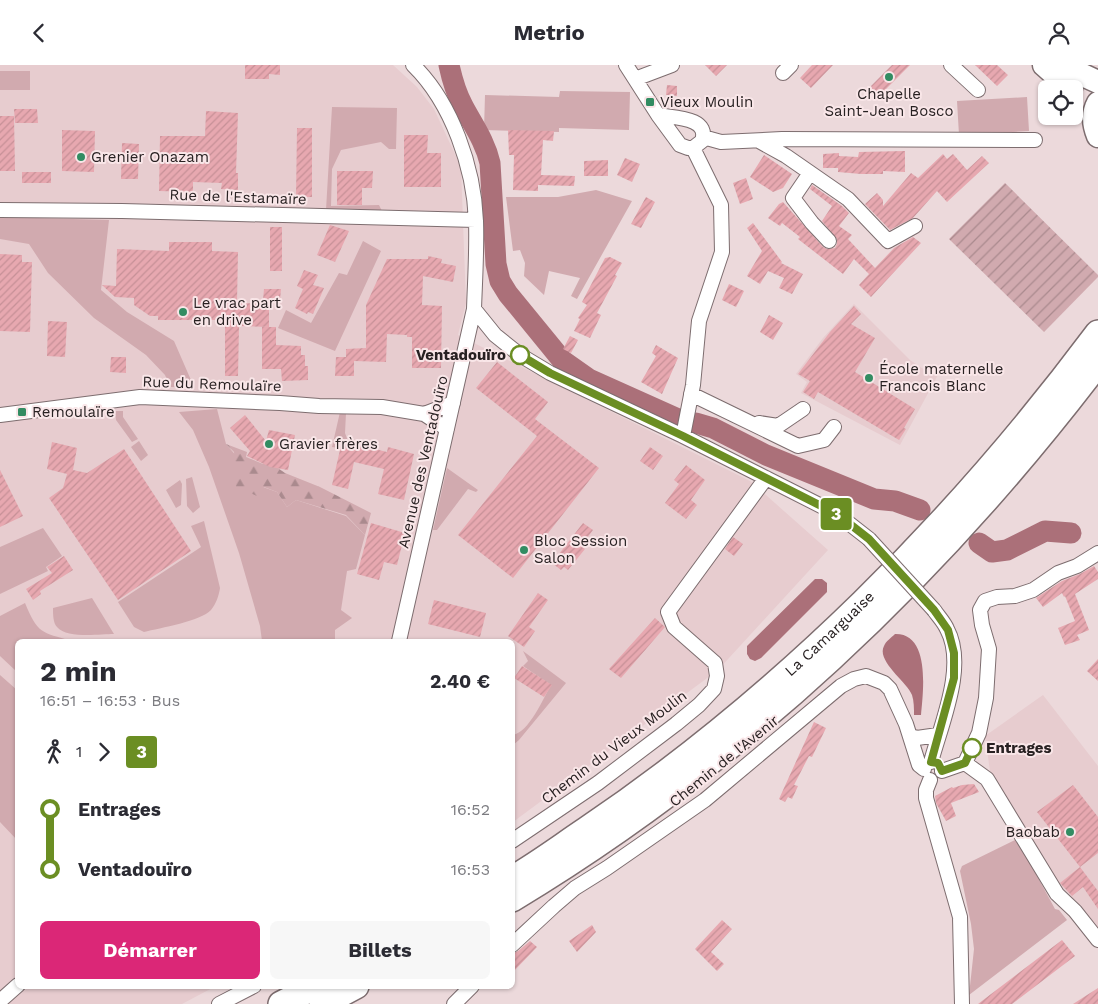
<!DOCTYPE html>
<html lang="fr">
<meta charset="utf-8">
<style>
:root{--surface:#fff;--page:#f7f7f7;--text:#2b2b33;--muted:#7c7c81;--accent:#db2777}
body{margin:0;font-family:"Work Sans",sans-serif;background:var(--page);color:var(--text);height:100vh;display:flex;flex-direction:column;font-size:19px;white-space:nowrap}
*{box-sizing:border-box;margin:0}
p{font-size:16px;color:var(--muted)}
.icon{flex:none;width:28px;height:28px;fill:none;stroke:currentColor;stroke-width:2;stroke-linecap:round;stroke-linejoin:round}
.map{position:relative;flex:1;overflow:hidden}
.sheet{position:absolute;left:15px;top:574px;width:500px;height:350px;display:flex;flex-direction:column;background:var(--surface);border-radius:8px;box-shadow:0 1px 4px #0004}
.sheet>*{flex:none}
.badge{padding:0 10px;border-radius:4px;font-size:18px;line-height:32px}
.tools{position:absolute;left:1038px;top:15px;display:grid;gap:10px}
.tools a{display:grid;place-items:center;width:45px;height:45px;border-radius:8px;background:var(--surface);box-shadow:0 1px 4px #0004;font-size:25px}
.map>.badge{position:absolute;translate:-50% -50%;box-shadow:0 0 0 2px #fff}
.legs{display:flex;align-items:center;gap:8px;height:55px;padding:0 25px;font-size:16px}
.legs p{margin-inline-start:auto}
.headline{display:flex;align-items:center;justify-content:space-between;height:85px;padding:0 25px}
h1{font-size:28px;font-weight:700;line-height:38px}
.primary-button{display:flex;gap:10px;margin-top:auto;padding:10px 25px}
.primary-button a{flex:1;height:58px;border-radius:8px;background:var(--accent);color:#fff;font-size:20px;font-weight:700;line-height:58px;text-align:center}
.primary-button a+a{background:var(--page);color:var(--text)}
ul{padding:0 25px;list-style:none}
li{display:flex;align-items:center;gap:18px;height:60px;font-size:19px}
li i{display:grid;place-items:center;width:8px;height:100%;margin:0 6px;background:currentColor}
li i::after{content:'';width:12px;height:12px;margin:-6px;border:4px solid;border-radius:50%;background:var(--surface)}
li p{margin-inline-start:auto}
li:first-child i{background:linear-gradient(#0000 50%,currentColor 0)}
li:last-child i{background:linear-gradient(currentColor 50%,#0000 0)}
header{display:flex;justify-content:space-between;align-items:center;height:65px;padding:0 25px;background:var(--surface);font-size:22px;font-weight:700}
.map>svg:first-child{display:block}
.built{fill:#e7cccf}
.grass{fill:#d1aaaf}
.forest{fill:url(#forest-firs)}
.garden{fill:url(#garden-furrows)}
.water{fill:#ab7079}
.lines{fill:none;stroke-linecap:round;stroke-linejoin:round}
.river{stroke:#ab7079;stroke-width:21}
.building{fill:url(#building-hatch)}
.minor-casing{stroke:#7d6d6f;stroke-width:16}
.primary-casing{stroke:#7d6d6f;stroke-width:25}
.motorway-casing{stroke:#7d6d6f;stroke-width:28}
.minor{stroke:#fff;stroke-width:14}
.primary{stroke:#fff;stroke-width:22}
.motorway{stroke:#fff;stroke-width:25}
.minor-bridge-casing{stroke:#7d6d6f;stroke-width:16;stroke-linecap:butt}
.minor-bridge{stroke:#fff;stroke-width:14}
.line-1-casing{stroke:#fff;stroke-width:11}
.line-1{stroke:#6b8e23;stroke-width:8}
.poi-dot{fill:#328c62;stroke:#f9e6e8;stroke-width:2}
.stop-1-dot{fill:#fff;stroke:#6b8e23;stroke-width:2.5}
.labels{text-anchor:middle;stroke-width:4;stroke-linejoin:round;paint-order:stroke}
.poi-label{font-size:15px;fill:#282122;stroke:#f9e6e8;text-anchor:start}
.street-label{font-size:15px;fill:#282122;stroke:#f9e6e8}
.stop-label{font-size:15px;font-weight:bold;fill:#282122;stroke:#f9e6e8;text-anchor:end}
</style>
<header><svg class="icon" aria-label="back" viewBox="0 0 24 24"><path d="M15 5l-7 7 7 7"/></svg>Metrio<svg class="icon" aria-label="person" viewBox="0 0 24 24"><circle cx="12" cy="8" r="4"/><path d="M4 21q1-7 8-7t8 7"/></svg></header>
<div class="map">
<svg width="1098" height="939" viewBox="0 0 1098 939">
<defs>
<pattern id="forest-firs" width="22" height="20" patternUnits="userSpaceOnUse" patternTransform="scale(1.25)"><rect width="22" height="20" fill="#d1aaaf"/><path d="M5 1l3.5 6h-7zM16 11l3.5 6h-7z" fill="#aa8a8e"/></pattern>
<pattern id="garden-furrows" width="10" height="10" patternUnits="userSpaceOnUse" patternTransform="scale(1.25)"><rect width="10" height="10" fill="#d1aaaf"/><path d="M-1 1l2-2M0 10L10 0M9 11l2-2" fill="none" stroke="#aa8a8e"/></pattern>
<pattern id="building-hatch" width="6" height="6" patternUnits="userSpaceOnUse" patternTransform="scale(1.25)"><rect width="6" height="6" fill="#e7a8b0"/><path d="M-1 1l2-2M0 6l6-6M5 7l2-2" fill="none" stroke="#c69097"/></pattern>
</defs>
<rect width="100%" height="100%" fill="#ecd9db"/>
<path class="built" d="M0 0H393L417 22 434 44 461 102 466 238 458 270 750 416 828 485 718 605 513 757 512 576H18V921H216L182 939H0Z
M854 239 910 295 925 305 939 308 900 380 801 328 807 317 796 309 823 273Z
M1043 630 1098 701V867L1055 813 990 706 985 671Z"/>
<path class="grass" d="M0 6H30V25H0Z
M560 26 630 27 629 65 559 63V67L484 65 485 30 559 32Z
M1027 32 1029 66 959 70 957 36Z
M332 42 397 43 396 84H389L381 77 341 85 332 104 331 141 379 140 382 146 326 145Z
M596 125 632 136 577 234 571 231 580 213 549 206 544 230 524 211 525 198 520 185 513 186 506 132H558Z
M0 152 109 155 101 225 127 247 174 276 194 322H170L165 310 146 290 94 253 48 208 29 179 0 174Z
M363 176 381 186 335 286 278 263 286 245 311 258 339 208 347 210Z
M217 344 226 379 263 422 277 427 287 442 296 435 346 451 365 470 356 504 347 506 341 545 352 553 335 565V576H262L260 561 239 488 209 402 193 365 179 347Z
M115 346H123V352L138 374 132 377 116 355Z
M340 347 346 348 345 368 348 376 341 373 338 383 332 382Z
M139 376 148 390 141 396 131 382Z
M447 403 478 425 476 427 468 424 437 465H433Z
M192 412 200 442 193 448 187 441 186 414Z
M180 415 182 419 181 440 176 443 166 425Z
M204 456 220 523C219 530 216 539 211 545 201 556 160 563 144 567L134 562 118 537 201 482 191 461Z
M43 463 62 491 46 502 48 506 0 529V482Z
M92 533 114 569C100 569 67 574 57 562 53 558 53 549 53 543Z
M25 538C38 569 41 567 72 576H18L17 607 0 591V551Z
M523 586 566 618 519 675 513 680V670C529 667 543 634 551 620L523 601 528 596Z
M0 610 17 625V775L0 757Z
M1017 774 1055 844 1059 845 1067 855 969 930 974 884 971 859 960 806 962 801Z"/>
<path class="forest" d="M226 379 247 387 246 392 263 399 266 395 285 408 320 422 371 448 365 470 346 450 296 435 287 442 277 427 264 422 257 431 236 422 234 387Z"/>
<path class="garden" d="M1005 118 1098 210V212L1044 267 949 174Z"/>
<path class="water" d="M815 514H822L827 518V527L761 593 755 596 750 594 747 589V581Z
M895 569C931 568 923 628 921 650H914C914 644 914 636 912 630 907 617 876 596 884 581 886 576 891 573 895 569Z"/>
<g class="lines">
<path class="river" d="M449 0C452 14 456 28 463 41 473 60 485 76 490 98L496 199 500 216 508 229 562 295 589 314 676 353
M696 358 713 363 766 390 874 434 895 436 920 445
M979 478 992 487 1007 485 1045 466 1071 468"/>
</g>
<path class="building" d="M245 0H280V10L269 9V14H245Z
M705 0H727L716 11Z
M812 0H833L811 23 800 13Z
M892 0H910L879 31 870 22Z
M975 0H997L1008 10 997 21Z
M667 20 677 21V31L666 30Z
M14 44H37L38 58H15Z
M206 46 238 48 236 108H238V125L221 124 222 118 193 117V127L159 126 160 71H205Z
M0 51H14L15 106H0Z
M297 63H312V132H296Z
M62 65 95 66 94 107 62 106Z
M508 65 554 66 553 76 543 75 541 110 575 111 574 121 538 120V126L513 125 514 90H509Z
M404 70H428L427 88H441V122H404Z
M122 78 139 79 138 114H121Z
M905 86V107L883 106V109H861L838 107V103H823V89L839 88V91L858 92 859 87Z
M943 89 947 94 953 89 967 105 982 91 989 98 947 137 937 126 913 153 890 165 865 139 877 128 883 135V141L911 108 918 113Z
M764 90 792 109 783 123 773 127 750 112Z
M625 93 640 99 632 117 617 110Z
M608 95V111H584V96Z
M337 106H373L372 123H362V140H337Z
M22 107H51V118H22Z
M746 113 753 134 740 139 733 118Z
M812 120 842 141 849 148 839 161 852 170 848 174 875 203 894 183 913 172 921 178 871 232 859 220 869 209 854 194 843 209 798 174 800 172 782 158 780 161 768 153 779 139 783 137 823 182 827 184 835 183 837 179V174L822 156 832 141 810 124Z
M646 132 655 137 641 163 631 159Z
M753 158 782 197 781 198 803 209 792 229 779 223 784 213 768 206 760 219 747 211 762 186 747 163Z
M330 160 349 166 335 197 317 190Z
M270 162H282V206H270Z
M169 177H212V186L238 187 237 238 269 239V262L239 261 238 311H225V255H158V251H150L134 240V233L115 232 102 220 116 221 117 184 169 186Z
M0 189 22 190V197H32L30 267 0 266Z
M428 191 442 194 441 198 456 201 453 217 423 211 422 240 442 241 441 303H412V272H407V270L387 269 386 297 354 296V311H335L336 292H346V284L366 283V240L387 194H428Z
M610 192 622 198 615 210 617 211 597 248 601 250 590 273 574 266 580 254 578 253 587 240 582 237 605 193Z
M304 205 318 210 313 220 324 223 313 249 308 247 307 249 295 243 303 224 297 221Z
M729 219 744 226 736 242 722 235Z
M264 224H281L280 235H263Z
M854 241 861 249 851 259 875 273 855 307 915 344 904 363 906 364 899 375 818 327 814 334 803 327 810 316 798 309 830 267Z
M769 250 783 258 773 275 760 267Z
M48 256 67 257 65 292 47 291Z
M262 262H276V280L301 281V290H305V301H308V315L282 316 281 304H262Z
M570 271 578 275 571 288 563 284Z
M656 280 678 293 662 329 641 317 656 291 652 288Z
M111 292H126V308L110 307Z
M497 297 548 337 535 354 599 403 513 513 458 470 537 371 476 323Z
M245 350 266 376 269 365 295 370 288 405 270 402 247 391 250 386 230 363Z
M342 376 387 387 388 382 414 389 404 435 378 429 384 404 354 397 348 424 332 420Z
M52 377 77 383 73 405 87 408 124 384 191 486 118 535 49 433 63 423 67 409 47 404Z
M650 382 663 391 653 405 640 396Z
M686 400 705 415 691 435 697 440 686 454 665 438 679 419 674 415Z
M0 405 23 451 0 462Z
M371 458 405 468 397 500 384 497 379 515 357 509Z
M583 458 593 465 581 481 585 484 568 505 564 502 561 505 552 498Z
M733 472 743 479 734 491 725 484Z
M64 491 73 505 40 526 41 529 33 535 26 524 52 508 47 502Z
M1094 501 1098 507V514L1075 529 1089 565 1077 570 1080 575 1065 580 1058 563 1075 556 1065 531 1064 532 1062 528 1043 542 1036 533 1062 516 1080 509Z
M538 528 548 535 529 562 535 566 524 582 508 571Z
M434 535 486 548 480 572 428 559Z
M655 553 665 562 621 613 609 604Z
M1098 594V616L1087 606Z
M522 601 552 620 544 632 514 613Z
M814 657 826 663 812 692 809 691 794 720 798 721 792 734 788 732 785 737 779 734Z
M974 719 979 727 951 738 956 751 946 756 936 738 935 731 952 722 953 723 962 720Z
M1073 720 1098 752V788L1080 802 1037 747Z
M1080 802 1098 826V844L1083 822 1072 831 1060 818Z
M722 855 732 864 711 887 724 899 717 906 695 884Z
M592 860 596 867 577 887 569 876Z
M1062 875 1075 891 1012 939H978Z
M530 876 537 882 512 908V889L518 886Z
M1098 923V939H1073Z"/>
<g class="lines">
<defs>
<path id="minor" d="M626 0 658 50 680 80 688 83H693L702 76C710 52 674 53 658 50
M951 0 978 25
M783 8 791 0
M635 14 672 0
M703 72 721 77 782 74 1035 75
M759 76 786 91 848 134 888 176 915 161
M810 108 793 133 812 158 829 176
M0 145 122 146 476 155
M474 244 495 270 520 290 550 308 683 371 837 449 869 474
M691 329 798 381 824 375 834 362
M424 349 453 338
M0 350 140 332 280 338 319 341 382 342 424 349 447 364
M759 358 778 361 803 344
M683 371 693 320 699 256 722 187 721 140 693 83
M399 576 474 244C475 215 477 185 476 156 474 103 452 38 413 0
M910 671 917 673 938 670
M931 697C941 659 967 601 947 564 944 557 938 551 934 545
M965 698 987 714 1057 829 1075 846 1098 875
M942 706 965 698 979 668 986 633 989 584 982 560 980 545 985 536 997 532 1015 531 1033 525 1058 508 1077 501 1098 488
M930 715 926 725V733L960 852 962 939
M512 776 598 718 676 659 699 640 714 624 717 611 715 598 674 562 668 547 766 413
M512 880 554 841 575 823 607 803 705 735 841 621 854 614 866 611 884 618 890 624 906 659 919 700 924 704
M0 936 18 920
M219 939 254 921
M454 939 472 921"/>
<path id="primary" d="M1044 0 1071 24
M1061 0 1098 17
M1098 38C1092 49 1093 59 1098 71"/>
<g id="motorway">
<path id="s1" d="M512 814C538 799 562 781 586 765 784 631 956 458 1098 268"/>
<path d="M512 834C741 696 937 510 1098 298"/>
<path d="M281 939 316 921"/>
<path d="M322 939 356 921"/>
</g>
</defs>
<use href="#minor" class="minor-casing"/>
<use href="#primary" class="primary-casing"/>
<use href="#motorway" class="motorway-casing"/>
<use href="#minor" class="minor"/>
<use href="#primary" class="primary"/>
<use href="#motorway" class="motorway"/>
<defs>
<path id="minor-bridge" d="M869 474 934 545"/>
</defs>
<use href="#minor-bridge" class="minor-bridge-casing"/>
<use href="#minor-bridge" class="minor-bridge"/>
</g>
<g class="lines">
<defs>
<path id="line-1" d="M520 290 550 308 683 371 837 449 869 474 934 545 948 565 954 588V613L931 697 938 698 942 706 965 698 972 683"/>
</defs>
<use href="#line-1" class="line-1-casing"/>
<use href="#line-1" class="line-1"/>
</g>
<g class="poi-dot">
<circle cx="889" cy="12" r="5"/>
<rect x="645" y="32" width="10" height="10" rx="2.5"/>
<circle cx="81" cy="92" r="5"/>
<circle cx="183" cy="247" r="5"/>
<circle cx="869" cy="313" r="5"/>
<rect x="17" y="342" width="10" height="10" rx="2.5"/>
<circle cx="269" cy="379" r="5"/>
<circle cx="524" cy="485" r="5"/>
<circle cx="1070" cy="767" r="5"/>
</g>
<g class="stop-1-dot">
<circle cx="520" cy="290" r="9"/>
<circle cx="972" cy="683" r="9"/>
</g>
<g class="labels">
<g class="poi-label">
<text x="889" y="34" text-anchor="middle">Chapelle<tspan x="889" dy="17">Saint-Jean Bosco</tspan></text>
<text x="660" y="42">Vieux Moulin</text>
<text x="91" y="97">Grenier Onazam</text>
<text x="193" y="243">Le vrac part<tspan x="193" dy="17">en drive</tspan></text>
<text x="879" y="309">École maternelle<tspan x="879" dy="17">Francois Blanc</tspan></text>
<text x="32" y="352">Remoulaïre</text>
<text x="279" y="384">Gravier frères</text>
<text x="534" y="481">Bloc Session<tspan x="534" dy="17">Salon</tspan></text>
<text x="1060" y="772" text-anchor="end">Baobab</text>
</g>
<g class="street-label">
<text transform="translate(238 132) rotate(2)" y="5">Rue de l'Estamaïre</text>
<text transform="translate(212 319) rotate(2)" y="5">Rue du Remoulaïre</text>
<text transform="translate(423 397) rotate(-77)" y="5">Avenue des Ventadouïro</text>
<text dy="5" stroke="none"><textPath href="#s1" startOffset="402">La Camarguaise</textPath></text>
<text transform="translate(614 682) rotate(-37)" y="5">Chemin du Vieux Moulin</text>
<text transform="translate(724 696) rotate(-39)" y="5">Chemin de l'Avenir</text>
</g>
<g class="stop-label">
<text x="506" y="295">Ventadouïro</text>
<text x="986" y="688" text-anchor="start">Entrages</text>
</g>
</g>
</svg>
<div class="tools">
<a><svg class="icon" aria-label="locate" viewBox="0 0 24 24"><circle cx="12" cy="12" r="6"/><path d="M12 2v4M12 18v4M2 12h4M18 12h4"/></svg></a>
</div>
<b class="badge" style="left:836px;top:449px;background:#6b8e23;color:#fff">3</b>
<section class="sheet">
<div class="headline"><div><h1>2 min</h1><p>16:51 – 16:53 · Bus</p></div><b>2.40 €</b></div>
<div class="legs"><svg class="icon" aria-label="walk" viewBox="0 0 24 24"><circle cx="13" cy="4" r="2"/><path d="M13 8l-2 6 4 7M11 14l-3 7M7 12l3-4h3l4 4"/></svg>1<svg class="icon" aria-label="forward" viewBox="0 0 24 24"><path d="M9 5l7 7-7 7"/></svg><b class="badge" style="background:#6b8e23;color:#fff">3</b></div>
<ul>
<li><i style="color:#6b8e23"></i><b>Entrages</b><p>16:52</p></li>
<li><i style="color:#6b8e23"></i><b>Ventadouïro</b><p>16:53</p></li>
</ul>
<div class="primary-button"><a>Démarrer</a><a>Billets</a></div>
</section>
</div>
